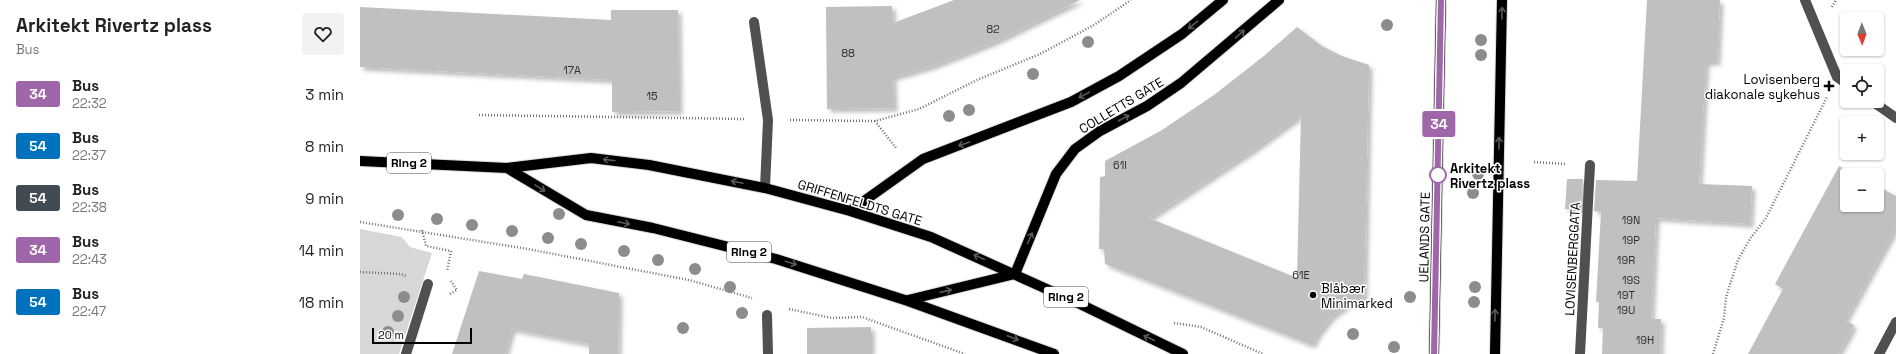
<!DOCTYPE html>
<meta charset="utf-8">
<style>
:root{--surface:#fff;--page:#f2f2f2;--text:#222;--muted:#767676}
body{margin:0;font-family:"Space Grotesk",sans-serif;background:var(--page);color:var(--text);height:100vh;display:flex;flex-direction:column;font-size:15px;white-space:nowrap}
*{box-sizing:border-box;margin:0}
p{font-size:13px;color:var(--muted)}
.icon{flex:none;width:22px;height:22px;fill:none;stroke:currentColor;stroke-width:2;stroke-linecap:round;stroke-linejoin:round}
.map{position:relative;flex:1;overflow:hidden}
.sheet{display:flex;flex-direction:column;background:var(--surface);width:360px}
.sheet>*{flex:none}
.badge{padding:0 8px;border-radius:3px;font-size:14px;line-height:26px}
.needle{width:26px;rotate:179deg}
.tools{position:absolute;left:1480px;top:12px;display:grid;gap:8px}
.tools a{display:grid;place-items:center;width:44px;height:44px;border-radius:4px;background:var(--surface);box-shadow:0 1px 3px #0004;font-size:20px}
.scale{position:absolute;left:12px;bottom:10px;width:100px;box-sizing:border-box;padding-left:4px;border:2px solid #000;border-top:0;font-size:11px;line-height:14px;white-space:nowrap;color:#000;-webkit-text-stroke:3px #fff;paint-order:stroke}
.map>.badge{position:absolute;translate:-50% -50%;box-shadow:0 0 0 2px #fff}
.round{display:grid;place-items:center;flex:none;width:42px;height:42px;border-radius:4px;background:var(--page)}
.head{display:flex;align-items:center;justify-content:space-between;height:68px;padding:0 16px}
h1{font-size:19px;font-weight:700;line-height:30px}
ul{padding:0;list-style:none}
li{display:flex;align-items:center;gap:12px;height:52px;padding:0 16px}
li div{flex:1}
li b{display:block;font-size:15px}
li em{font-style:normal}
li .badge{min-width:44px;font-weight:700;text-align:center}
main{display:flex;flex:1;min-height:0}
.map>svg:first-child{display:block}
.green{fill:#d7d7d7}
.building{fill:#c0c0c0;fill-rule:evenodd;filter:url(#shadow)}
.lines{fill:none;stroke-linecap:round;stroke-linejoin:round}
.major-casing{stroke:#dbdbdb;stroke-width:12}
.path{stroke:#727272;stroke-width:2.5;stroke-dasharray:1 2;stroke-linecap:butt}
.minor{stroke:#505050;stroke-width:10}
.major{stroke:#000;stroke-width:10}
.tree{fill:#8c8c8c}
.oneway{stroke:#595959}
.line-casing{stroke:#fff;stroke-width:9}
.line{stroke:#a066aa;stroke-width:6}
.poi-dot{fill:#000;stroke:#fff;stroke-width:1.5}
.stop-dot{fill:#fff;stroke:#a066aa;stroke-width:2}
.labels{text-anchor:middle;stroke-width:3;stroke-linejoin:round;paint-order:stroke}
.number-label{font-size:11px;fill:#303030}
.shield{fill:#fff;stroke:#4c4c4c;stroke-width:1}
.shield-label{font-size:12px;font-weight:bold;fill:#000}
.poi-label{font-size:13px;fill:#000;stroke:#fff;text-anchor:end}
.street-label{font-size:13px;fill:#000;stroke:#fff}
.stop-label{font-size:13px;font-weight:bold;fill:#000;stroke:#fff;text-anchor:start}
</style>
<main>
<section class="sheet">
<div class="head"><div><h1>Arkitekt Rivertz plass</h1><p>Bus</p></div><a class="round"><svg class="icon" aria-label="heart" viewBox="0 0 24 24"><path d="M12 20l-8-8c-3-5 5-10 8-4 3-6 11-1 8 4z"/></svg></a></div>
<ul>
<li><span class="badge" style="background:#a066aa;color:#fff">34</span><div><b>Bus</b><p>22:32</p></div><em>3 min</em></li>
<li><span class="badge" style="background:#0072bc;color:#fff">54</span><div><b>Bus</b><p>22:37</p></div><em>8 min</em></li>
<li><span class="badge" style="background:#424a52;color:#fff">54</span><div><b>Bus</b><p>22:38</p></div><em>9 min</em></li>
<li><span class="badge" style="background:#a066aa;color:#fff">34</span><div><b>Bus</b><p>22:43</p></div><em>14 min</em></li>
<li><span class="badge" style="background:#0072bc;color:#fff">54</span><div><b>Bus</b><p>22:47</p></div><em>18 min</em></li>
</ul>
</section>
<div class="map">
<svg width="1536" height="354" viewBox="0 0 1536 354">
<defs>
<filter id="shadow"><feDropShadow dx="3.5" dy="3.5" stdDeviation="2" flood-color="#0004"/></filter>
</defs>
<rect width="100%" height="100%" fill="#fff"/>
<path class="green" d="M0 229 42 237 50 247 72 253 39 354H0Z"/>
<path class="building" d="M594 0H720L636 41 572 66 533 77 534 108 467 109 466 7 532 6 533 23Z
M1287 0H1360L1357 62H1346L1339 184 1392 186 1390 224 1296 218 1291 319H1301L1300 354H1242L1243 328H1238L1239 302H1236L1241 212 1234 211 1236 180 1277 181Z
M0 7 251 20V10H318L319 111 252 112V80L0 67Z
M937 27 962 46 982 56 1009 65 1004 298 987 305 972 316 959 332 952 345 745 264 744 249H739L740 177 745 176V161L802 130 854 95 905 55ZM941 115 937 278 789 218 891 151Z
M1479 166 1497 175H1487V205H1517V186L1536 196V227L1485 320 1494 325 1478 354H1388L1423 289 1415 284Z
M1207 179H1223L1221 210 1205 209Z
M119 271 162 279 164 274 259 293 258 354H229V344L152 329 145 354H92Z
M511 327V354H447V328Z"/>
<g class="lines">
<defs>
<path id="major" d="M0 161 147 168 231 158 289 165 405 188 490 211 571 237 720 304 823 354
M147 168 226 215 293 228 416 259 548 301 694 354
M490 211 563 159 711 102 759 76 822 34 863 0
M655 274 696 174 715 149 740 131 787 106 821 83 919 0
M548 300 655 274
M1074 354 1081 0
M1135 354 1142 0"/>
</defs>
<use href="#major" class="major-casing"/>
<path class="path" d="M1472 7 1476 0
M119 115 385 119
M430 120 515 121 559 109 617 80 680 54 734 25 771 0
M515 121 536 148
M1174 162 1207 164
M0 222 168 249 256 266 329 280 392 298
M62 230 66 246 91 251 87 271
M0 272 41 274 46 276
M90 294 97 290 91 281
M429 309 472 318 502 317 605 354
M814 323 841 327 903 354
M1353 354 1364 318 1366 297 1378 260 1390 239 1406 218 1467 97"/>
<path class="minor" d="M1445 0 1477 77 1487 84
M394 22 408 120 405 188
M1512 101 1536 118
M407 315 408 354
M46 354 68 284
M1220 354 1230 165
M1519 354 1536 322"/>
<use href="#major" class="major"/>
</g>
<g class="tree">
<circle cx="1027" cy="25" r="6"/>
<circle cx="1121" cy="40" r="6"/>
<circle cx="728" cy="42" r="6"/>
<circle cx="1121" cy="55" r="6"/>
<circle cx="673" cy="74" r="6"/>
<circle cx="609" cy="110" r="6"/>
<circle cx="589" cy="116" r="6"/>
<circle cx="1118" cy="174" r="6"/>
<circle cx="1113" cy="193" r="6"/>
<circle cx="199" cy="214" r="6"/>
<circle cx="38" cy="215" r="6"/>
<circle cx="77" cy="219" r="6"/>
<circle cx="112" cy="225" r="6"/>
<circle cx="152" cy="231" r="6"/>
<circle cx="188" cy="238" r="6"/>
<circle cx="221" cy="244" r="6"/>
<circle cx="264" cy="251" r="6"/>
<circle cx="298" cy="260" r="6"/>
<circle cx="335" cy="269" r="6"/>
<circle cx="370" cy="287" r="6"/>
<circle cx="1115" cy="287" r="6"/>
<circle cx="44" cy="297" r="6"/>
<circle cx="1050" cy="297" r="6"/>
<circle cx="1114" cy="302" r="6"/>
<circle cx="382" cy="313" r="6"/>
<circle cx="38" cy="316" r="6"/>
<circle cx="323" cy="328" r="6"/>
<circle cx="28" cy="332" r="6"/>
<circle cx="993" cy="334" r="6"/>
<circle cx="1034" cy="347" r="6"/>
</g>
<defs><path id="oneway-shaft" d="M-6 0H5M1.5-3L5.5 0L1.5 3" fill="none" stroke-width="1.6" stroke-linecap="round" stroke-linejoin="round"/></defs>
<g class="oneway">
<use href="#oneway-shaft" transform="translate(1142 13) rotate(-89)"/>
<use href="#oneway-shaft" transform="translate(833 25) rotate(140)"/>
<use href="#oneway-shaft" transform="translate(880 34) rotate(-42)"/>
<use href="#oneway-shaft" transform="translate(724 95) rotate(152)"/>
<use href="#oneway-shaft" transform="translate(764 118) rotate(-28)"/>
<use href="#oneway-shaft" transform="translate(1139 143) rotate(-89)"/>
<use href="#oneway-shaft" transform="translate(604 144) rotate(161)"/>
<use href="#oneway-shaft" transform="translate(249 160) rotate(-173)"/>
<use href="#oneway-shaft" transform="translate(377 182) rotate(-168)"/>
<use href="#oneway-shaft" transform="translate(180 188) rotate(31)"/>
<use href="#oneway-shaft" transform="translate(264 223) rotate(11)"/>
<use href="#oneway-shaft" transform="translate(670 238) rotate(-66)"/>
<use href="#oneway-shaft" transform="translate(619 257) rotate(-155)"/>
<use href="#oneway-shaft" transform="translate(431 263) rotate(17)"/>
<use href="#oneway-shaft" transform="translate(586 291) rotate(-13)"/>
<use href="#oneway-shaft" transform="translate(1135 315) rotate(-89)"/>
<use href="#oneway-shaft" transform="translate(653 338) rotate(21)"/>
<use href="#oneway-shaft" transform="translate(789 338) rotate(-155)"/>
</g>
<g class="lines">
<defs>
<path id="line" d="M1074 354 1081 0"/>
</defs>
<use href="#line" class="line-casing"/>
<use href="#line" class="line"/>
</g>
<g class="poi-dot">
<path d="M1467 80h4v4h4v4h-4v4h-4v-4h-4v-4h4z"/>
<circle cx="953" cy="295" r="4"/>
</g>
<circle class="stop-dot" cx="1078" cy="175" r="8"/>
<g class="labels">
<g class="number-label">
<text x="633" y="33">82</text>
<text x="488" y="57">88</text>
<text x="212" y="74">17A</text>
<text x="292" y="100">15</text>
<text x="760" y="169">61I</text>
<text x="1271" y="224">19N</text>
<text x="1271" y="244">19P</text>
<text x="1266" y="264">19R</text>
<text x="941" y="279">61E</text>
<text x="1271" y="284">19S</text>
<text x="1266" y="299">19T</text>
<text x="1266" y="314">19U</text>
<text x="1285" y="344">19H</text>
</g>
<g class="shield">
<rect x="27" y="153" width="44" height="20" rx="3"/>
<rect x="367" y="242" width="44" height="20" rx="3"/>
<rect x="684" y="287" width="44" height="20" rx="3"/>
</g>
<g class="shield-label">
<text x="49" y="167">Ring 2</text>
<text x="389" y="256">Ring 2</text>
<text x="706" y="301">Ring 2</text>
</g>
<g class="poi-label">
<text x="1460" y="84">Lovisenberg<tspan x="1460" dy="15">diakonale sykehus</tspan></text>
<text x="961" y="293" text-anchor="start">Blåbær<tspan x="961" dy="15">Minimarked</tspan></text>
</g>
<g class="street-label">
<text transform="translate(761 105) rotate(-31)" y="5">COLLETTS GATE</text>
<text transform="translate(500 202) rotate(17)" y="5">GRIFFENFELDTS GATE</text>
<text transform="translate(1064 237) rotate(-89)" y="5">UELANDS GATE</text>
<text transform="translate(1212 259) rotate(-87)" y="5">LOVISENBERGGATA</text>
</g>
<g class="stop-label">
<text x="1090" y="173">Arkitekt<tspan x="1090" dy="15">Rivertz plass</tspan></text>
</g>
</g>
</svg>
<div class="tools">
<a><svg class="needle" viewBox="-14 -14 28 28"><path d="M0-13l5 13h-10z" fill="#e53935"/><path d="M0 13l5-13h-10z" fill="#767676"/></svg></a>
<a><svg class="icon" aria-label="locate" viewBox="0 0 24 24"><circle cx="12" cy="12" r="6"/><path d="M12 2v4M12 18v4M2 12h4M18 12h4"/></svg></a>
<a>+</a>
<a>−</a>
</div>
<div class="scale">20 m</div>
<b class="badge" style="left:1079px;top:124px;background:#a066aa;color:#fff">34</b>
</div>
</main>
